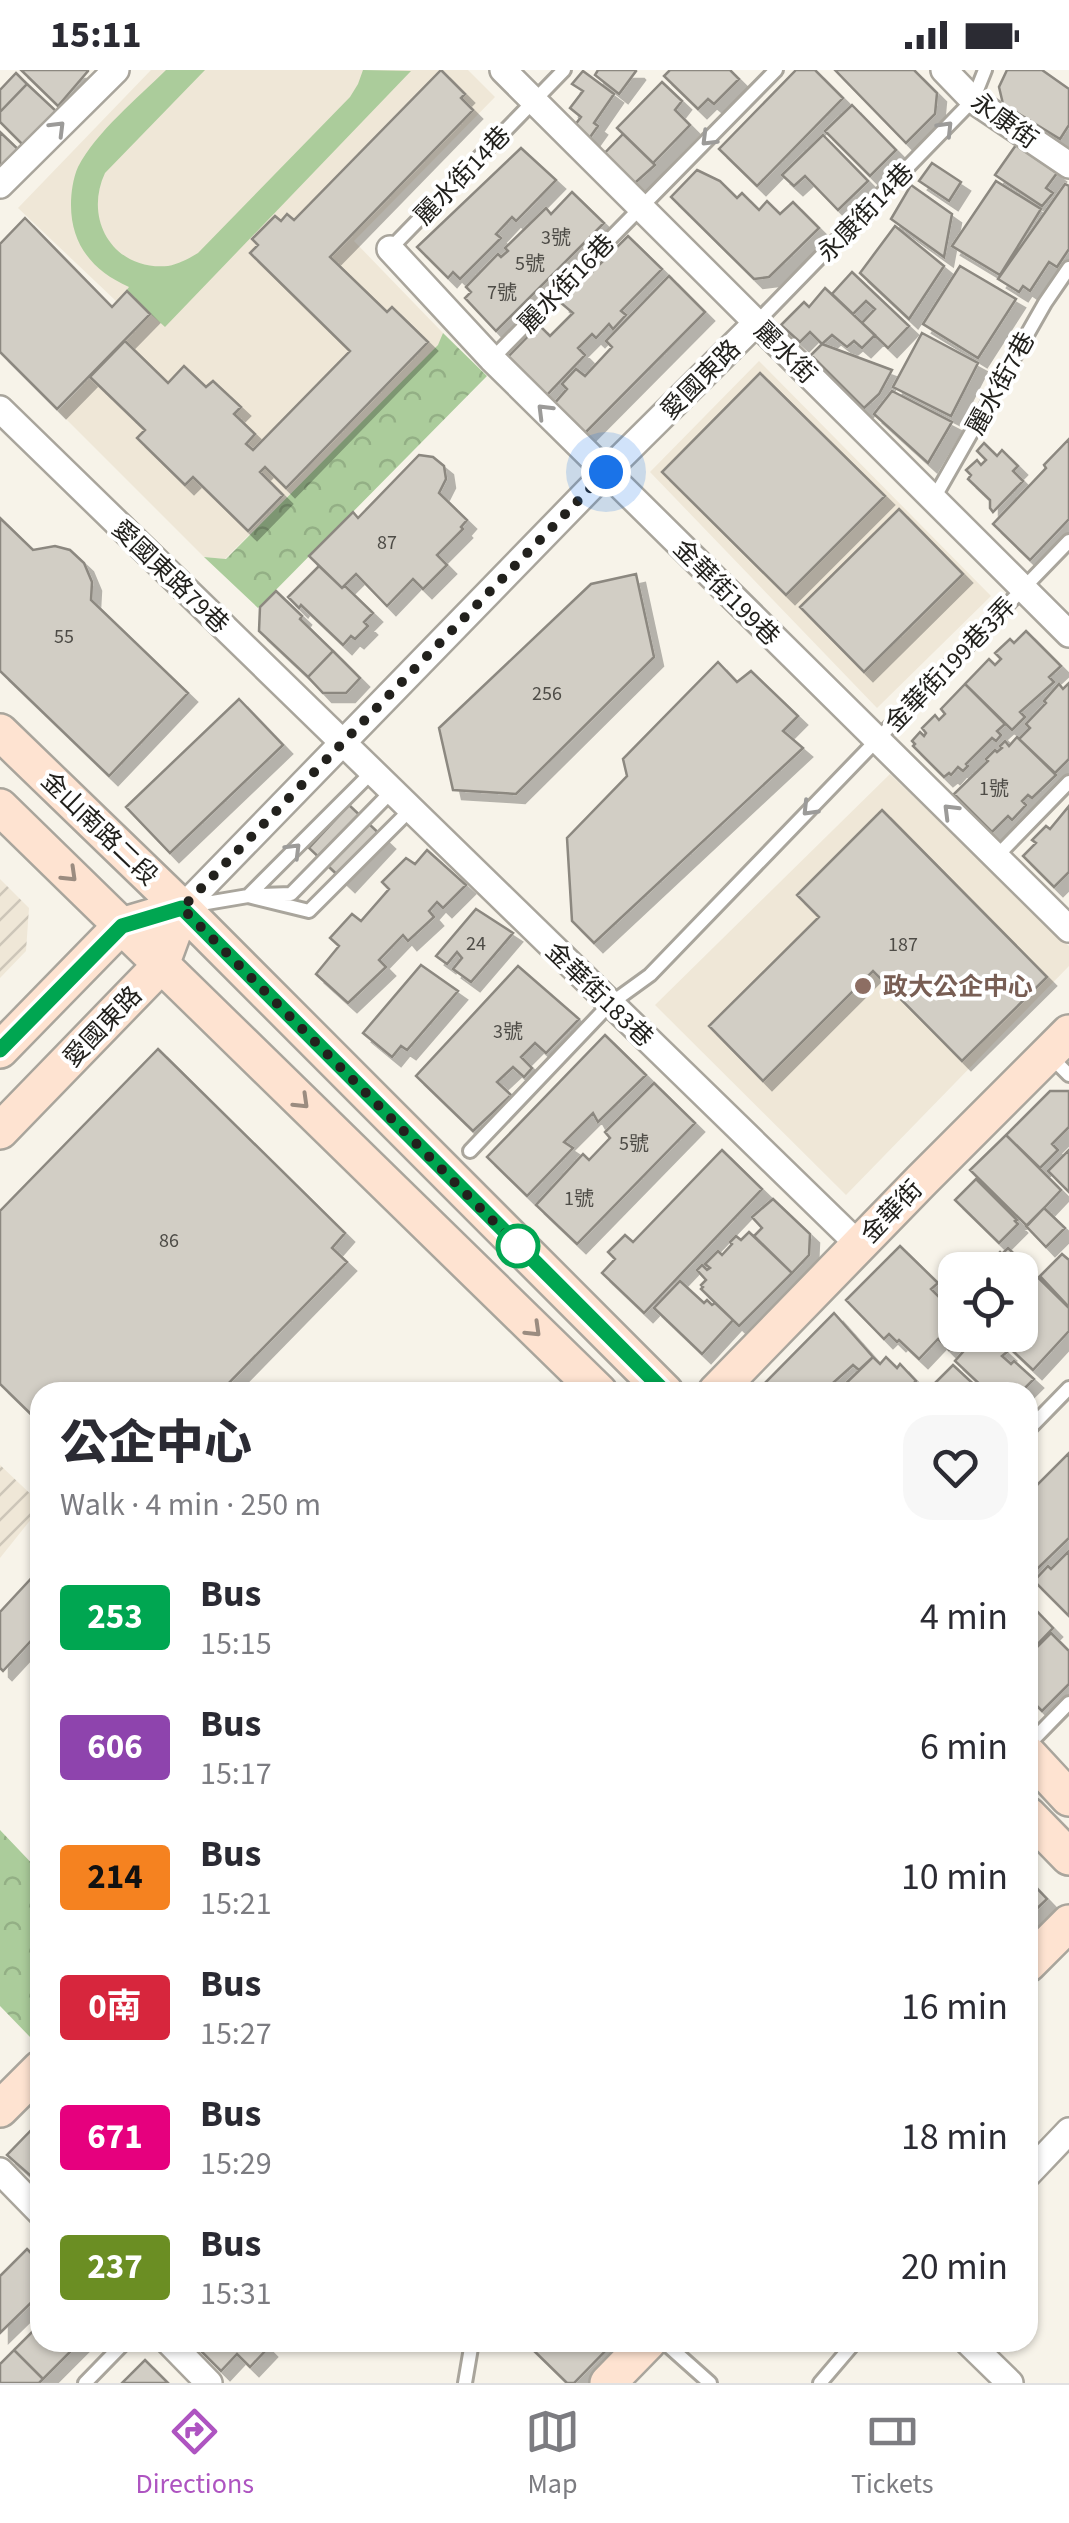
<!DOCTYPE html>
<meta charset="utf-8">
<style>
:root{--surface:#fff;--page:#f7f7f7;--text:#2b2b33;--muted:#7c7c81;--line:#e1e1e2;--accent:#ae54c1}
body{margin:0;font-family:"Source Sans 3","Noto Sans TC",sans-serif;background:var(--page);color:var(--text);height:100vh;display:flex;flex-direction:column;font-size:38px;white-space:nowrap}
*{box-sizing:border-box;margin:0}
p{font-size:32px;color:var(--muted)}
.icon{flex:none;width:55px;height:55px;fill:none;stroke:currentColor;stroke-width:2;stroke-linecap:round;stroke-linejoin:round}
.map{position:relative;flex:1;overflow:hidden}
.side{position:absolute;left:30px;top:1312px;width:1008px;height:970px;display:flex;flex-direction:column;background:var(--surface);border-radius:30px;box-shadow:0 2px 8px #0004}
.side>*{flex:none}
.badge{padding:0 20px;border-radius:8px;font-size:35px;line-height:65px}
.tools{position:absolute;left:938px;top:1182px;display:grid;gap:20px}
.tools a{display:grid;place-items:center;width:100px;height:100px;border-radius:20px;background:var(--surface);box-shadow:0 2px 8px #0004;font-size:50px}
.you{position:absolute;width:50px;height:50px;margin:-25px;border:8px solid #fff;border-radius:50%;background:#1a73e8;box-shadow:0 0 0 15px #1a73e833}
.map>.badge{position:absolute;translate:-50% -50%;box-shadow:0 0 0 5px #fff}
.round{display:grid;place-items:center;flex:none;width:105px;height:105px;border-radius:30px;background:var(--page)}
.headline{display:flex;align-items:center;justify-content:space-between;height:170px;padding:0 30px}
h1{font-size:48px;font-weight:800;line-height:75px}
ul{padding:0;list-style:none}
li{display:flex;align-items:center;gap:30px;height:130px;padding:0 30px}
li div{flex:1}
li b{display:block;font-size:38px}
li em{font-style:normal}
li .badge{min-width:110px;font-weight:700;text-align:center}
.status{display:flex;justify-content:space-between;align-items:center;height:70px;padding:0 50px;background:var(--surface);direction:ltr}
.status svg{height:28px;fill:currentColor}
.menu{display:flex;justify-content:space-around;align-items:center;height:140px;border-top:2px solid var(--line);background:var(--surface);font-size:28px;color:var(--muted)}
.menu a{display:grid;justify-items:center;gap:5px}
.menu .selected{color:var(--accent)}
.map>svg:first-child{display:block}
.built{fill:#efe7d7}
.industrial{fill:url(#industrial-furrows)}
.grass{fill:#abcc9b}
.forest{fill:url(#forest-crowns)}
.building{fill:#d2cec5;stroke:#8c8880;stroke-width:2.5;filter:url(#shadow)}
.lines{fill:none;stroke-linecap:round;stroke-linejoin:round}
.lane-casing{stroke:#a9a59c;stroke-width:18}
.street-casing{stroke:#a9a59c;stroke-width:30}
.secondary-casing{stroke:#a9a59c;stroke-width:40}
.lane{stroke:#fff;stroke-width:12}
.street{stroke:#fff;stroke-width:25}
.secondary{stroke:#fee3d1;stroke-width:35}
.oneway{stroke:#9c9b99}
.oneway2{stroke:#9b8c80}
.line-casing{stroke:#fff;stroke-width:22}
.line{stroke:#00a651;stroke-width:15}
.walk{stroke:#22211d;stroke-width:10;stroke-dasharray:0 18}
.education-dot{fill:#8d6e63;stroke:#fff;stroke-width:4}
.stop-dot{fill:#fff;stroke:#00a651;stroke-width:5}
.labels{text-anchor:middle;stroke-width:8;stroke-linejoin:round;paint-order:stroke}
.number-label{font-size:20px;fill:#4e4c47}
.street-label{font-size:25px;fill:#22211d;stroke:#fff}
.education-label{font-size:25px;font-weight:bold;fill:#785e54;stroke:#fff;text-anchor:start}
</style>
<div class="status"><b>15:11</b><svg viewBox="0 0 49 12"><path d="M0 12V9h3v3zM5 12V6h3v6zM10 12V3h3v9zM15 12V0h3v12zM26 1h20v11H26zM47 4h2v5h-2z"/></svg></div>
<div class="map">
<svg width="1069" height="2313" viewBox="0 0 1069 2313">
<defs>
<pattern id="industrial-furrows" width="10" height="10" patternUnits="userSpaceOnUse" patternTransform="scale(2.5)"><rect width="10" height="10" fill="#efe7d7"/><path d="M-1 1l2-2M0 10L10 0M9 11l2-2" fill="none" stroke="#cdc6b8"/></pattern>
<pattern id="forest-crowns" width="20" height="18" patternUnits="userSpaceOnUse" patternTransform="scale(2.5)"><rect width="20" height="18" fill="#abcc9b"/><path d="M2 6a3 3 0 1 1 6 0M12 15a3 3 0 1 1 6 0" fill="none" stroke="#93af85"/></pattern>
<filter id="shadow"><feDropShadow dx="9" dy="9" stdDeviation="0" flood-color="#0004"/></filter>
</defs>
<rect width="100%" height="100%" fill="#f7f3e9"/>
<path class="built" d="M151 0H468L495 27 354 171 443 263 439 275 225 489 204 487 58 341 150 244 127 221 116 231 18 138Z
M759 291 991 526 877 638 650 402Z
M890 704 1069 876V896L846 1125 655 935Z"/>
<path class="industrial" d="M0 809 29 838 26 881 0 908Z
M0 1395 40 1433V1438L0 1488Z"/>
<path class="grass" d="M166 0H205L105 103C83 150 114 201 168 196 179 194 188 189 198 183L350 27 358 14 363 0 411 1 165 257 126 221 129 217C93 201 71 175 71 135 71 123 73 108 78 97 96 62 138 28 166 0Z"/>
<path class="forest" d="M443 263 487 306 258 538 204 487 226 489 438 275Z
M0 1760 40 1802V1959L31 1968 0 1936Z"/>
<path class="building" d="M21 0H88V1L58 36Z
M441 0 465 24 461 28 473 40 330 187 387 242 392 237 428 272 286 418 265 397 260 402 283 425 248 461 193 407 185 415 137 368 145 360 90 307 125 271 168 313 184 296 206 317 213 311 241 337 234 344 255 364 246 374 253 380 350 281 250 183 258 175 252 169 275 146 281 151 287 144 294 150Z
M598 0H635L636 1 619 24 595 5Z
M670 0H730L739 9 714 34 708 29 698 39 664 6Z
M796 0H815L843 28 757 116 719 79Z
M835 0H914L937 23 935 44 906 73Z
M1007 0H1042L1069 19V55L1060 69 1003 34 999 17Z
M583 1 614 24 594 53 598 56 588 70 572 59 581 47 570 38 583 21 572 14Z
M16 3 27 14 0 42V20Z
M662 12 682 31 675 40 690 55 653 93 617 58Z
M27 14 56 41 25 77 0 52V42Z
M852 35 896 80 870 106 825 61Z
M0 62 22 83 0 106Z
M623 64 655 95 627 120 597 91Z
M823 65 868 111 838 140 805 106 794 116 782 105Z
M1016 75 1057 103 1046 118 1053 123 1042 136 995 105Z
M521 78 556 110 516 151 512 147 496 164 501 168 460 209 453 202 448 208 417 177Z
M932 93 961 112 949 131 919 111Z
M697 100 720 111 737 128 742 123 759 140 767 131 780 144 793 132 819 158 769 207 754 209 671 127Z
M996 111 1041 139 1000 205 952 176Z
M1065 114 1069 116V179L1057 197 1049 192 1030 221 1023 216 1019 222 998 209Z
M911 115 952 144 944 187 891 149Z
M572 122 604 153 496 261 465 228 471 222 466 217 498 184 501 187 508 181 505 178 546 138 551 144Z
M25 148 112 237 127 221 150 244 57 339 0 282V174Z
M895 156 944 196 909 249 860 203Z
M628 166 662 199 621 241 626 245 613 259 609 254 596 268 592 264 578 278 585 285 544 328 505 290 539 255 550 266 573 243 561 233Z
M960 196 1016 229 978 288 923 254Z
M852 202 909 256 888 278 862 253 875 239 866 231 853 244 832 224Z
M669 206 705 242 585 363 554 334 567 319 562 314 576 299 585 306 612 277 606 271Z
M825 218 875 265 862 278 854 271 847 277 832 265 822 274 810 262 800 272 781 255 804 232 809 237Z
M922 263 978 293 951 346 893 317Z
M822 274 892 300 879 324 864 338 811 285Z
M760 303 885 426 786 525 662 402Z
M892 321 952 352 928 393 874 344Z
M1069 369V449L1030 490 993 454 1046 398 1044 395Z
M984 373 997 386 1002 380 1018 396 1013 401 1023 411 993 442 990 438V430L968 409 971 405 966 400 977 390 981 395 986 390 977 381Z
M419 385 433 387 444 396 446 409 439 423 467 450 461 457 463 459 437 485 447 495 423 519 413 509 387 536 356 504 342 518 309 486 353 442 358 448Z
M899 439 963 504 864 602 800 537Z
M0 448 33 480 55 476 70 480 84 493 92 512 91 530 188 623 109 706 0 601Z
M319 496 342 518 345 516 373 543 364 552 368 556 355 569 351 566 343 575 301 535 299 538 288 527Z
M636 504 654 587 516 724 453 720 439 658 591 514Z
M276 521 302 546 300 549 333 581 308 607 259 561 260 537Z
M1026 561 1061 596 1049 607 1054 612 1020 642 1025 647 1012 660 965 614 989 589 995 595 1001 589 995 583 1010 569 1014 573Z
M333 581 360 608 346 623H323L308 607Z
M718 592 737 612 751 601 798 646 783 661 803 678 594 873 572 851 567 768 627 706 623 689Z
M1069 613V689L1055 703 1019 669 1030 658 1026 654 1046 633 1044 631 1059 614 1063 619Z
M965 614 1005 654 997 661 1001 665 996 671 992 668 966 694 968 696 963 701 958 697 951 705 949 703 944 707 913 676 915 674 912 671 920 662 924 666 926 663 922 658 935 645 939 650 945 644 941 639Z
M239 629 283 675 170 783 126 737Z
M1017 667 1056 705 1032 728 1028 725 1022 731 1026 735 1012 750 1008 746 992 762 954 724 988 691 986 689 995 680 997 682 1002 678 1000 676 1005 671 1009 676Z
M349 735 386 770 346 813 309 778Z
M1069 736V802L1054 817 1023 786 1036 773 1032 770 1046 756 1050 759Z
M882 740 1047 907 962 991 873 901 763 1011 709 956 819 847 797 825Z
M427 780 466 815 443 838 437 832 429 841 434 847 408 871 403 865 379 890 386 897 348 933 316 904 339 876 330 868 352 844 361 851 389 819 382 812 406 788 415 794Z
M476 839 513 863 471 912 453 899 462 888 457 882 447 894 436 886Z
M421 895 458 921 407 980 401 976 392 987 363 963Z
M518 896 579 949 546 983 535 973 521 987 532 998 524 1007 513 997 497 1012 511 1025 473 1061 416 1006Z
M605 965 646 1005 598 1052 593 1043 564 1072 573 1078 527 1126 487 1087Z
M158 979 345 1163 332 1178 347 1192 220 1322H40V1353L0 1314V1141Z
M654 1013 695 1053 577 1174 536 1135 583 1084 589 1090 610 1068 605 1062Z
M1050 1021H1069V1057L1052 1074 1058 1080 1040 1098 1006 1065Z
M1006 1065 1061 1120 1027 1156 970 1100Z
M722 1080 762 1119 644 1243 602 1203 615 1189 608 1182 625 1165 633 1172Z
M1069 1080V1122L1048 1101Z
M976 1109 1017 1150 1015 1151 1018 1154 999 1173 955 1130Z
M773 1129 810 1164 809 1185 792 1203 754 1166 762 1158 752 1147Z
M1044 1138 1065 1158 1046 1177 1026 1156Z
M749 1162 792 1203 739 1256 701 1219 703 1217 701 1215 706 1210 697 1200 702 1195 707 1200 710 1198 705 1194 718 1181 722 1185 732 1174 730 1172 736 1166 741 1170Z
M900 1176 938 1213 931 1219 945 1233 948 1230 955 1237V1265H964L949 1280 938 1269 919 1289 899 1270 897 1272 889 1264 884 1269 846 1230Z
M1008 1178 1069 1238V1261L1033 1300 996 1265H1020V1200L983 1199 1000 1182 1002 1184Z
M1062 1184 1069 1190V1237L1040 1206Z
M680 1211 704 1233 707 1230 712 1235 715 1233 733 1250 702 1284 654 1238Z
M834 1243 873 1287 859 1300 853 1295 823 1322H756Z
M978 1265H988L1007 1282 1002 1286 1011 1294 1014 1291 1034 1309 1021 1322H988L955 1291Z
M873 1287 880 1294 886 1287 897 1298 900 1294 916 1311 905 1322H837Z
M953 1295 982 1322H939L932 1316Z
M1069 1383V1468L1033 1503 1028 1500V1424Z
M1069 1481V1546L1034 1511 1048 1496 1051 1499Z
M40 1499V1561L3 1601 0 1598V1542Z
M1028 1532 1053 1558 1028 1584Z
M1051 1563 1069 1581V1614L1042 1641 1028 1627V1586Z
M1028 1809 1047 1829 1028 1847Z
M40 2051V2114L7 2085Z
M27 2179 40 2192V2224L0 2263V2206Z
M40 2254V2272H80L43 2309 14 2280Z
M192 2272H262L268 2278 250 2297 237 2284 221 2301Z
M525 2272H614L574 2313H567Z
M14 2280 43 2309 39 2313H0V2294Z
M145 2290 168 2313H122Z"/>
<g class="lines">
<defs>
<path id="lane" d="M390 179 564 0
M756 253 973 30 985 0
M492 289 776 0
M933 430 1045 233 1069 198
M996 787 1069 712
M261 825 291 824 392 721
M248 826 309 841 411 739
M189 836 248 826 372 702
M1050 986 1069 1005
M470 1081 610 934 650 905 1069 471
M1028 1360 1069 1318
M1028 1675 1069 1633
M664 2272 710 2313
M85 2313 125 2272
M465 2313 472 2272
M820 2313 855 2272"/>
<path id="street" d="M503 0 1069 564
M944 0 973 30 1069 95
M0 115 116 0
M390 179 492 289 1069 859
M0 339 859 1175
M182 838 606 402 756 253
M0 2101 40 2142
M1028 2104 1069 2061
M169 2272 209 2313
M968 2272 1010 2313"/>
<path id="secondary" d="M0 662 182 838 665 1322
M0 737 599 1322
M0 980 121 856 182 838
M0 1061 161 895 182 838
M716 1322 921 1111 1069 963
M1028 1684 1069 1728
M1028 1745 1069 1787
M1028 1894 1069 1853
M0 2039 40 1999
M608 2313 648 2272"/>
</defs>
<use href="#lane" class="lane-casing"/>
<use href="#street" class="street-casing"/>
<use href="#secondary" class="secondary-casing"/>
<use href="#lane" class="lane"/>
<use href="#street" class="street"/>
<use href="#secondary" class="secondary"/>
</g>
<defs><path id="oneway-chevron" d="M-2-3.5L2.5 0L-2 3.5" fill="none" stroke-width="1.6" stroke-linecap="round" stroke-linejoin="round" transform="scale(2.5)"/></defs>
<g class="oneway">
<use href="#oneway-chevron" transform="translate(58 58) rotate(-45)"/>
<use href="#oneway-chevron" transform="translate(946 58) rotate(-46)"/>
<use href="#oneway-chevron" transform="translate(708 69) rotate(135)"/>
<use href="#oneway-chevron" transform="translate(544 341) rotate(-135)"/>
<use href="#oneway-chevron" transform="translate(809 739) rotate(134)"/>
<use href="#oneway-chevron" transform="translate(950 741) rotate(-135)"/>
<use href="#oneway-chevron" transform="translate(294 780) rotate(-45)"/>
</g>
<g class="oneway2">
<use href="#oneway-chevron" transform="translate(70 805) rotate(44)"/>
<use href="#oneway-chevron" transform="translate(302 1032) rotate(44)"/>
<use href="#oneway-chevron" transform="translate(534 1260) rotate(44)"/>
</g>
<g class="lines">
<defs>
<path id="line" d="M0 980 122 856 182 838 665 1322"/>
</defs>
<use href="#line" class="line-casing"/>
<use href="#line" class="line"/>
<path class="walk" d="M518 1176 182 838 606 402"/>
</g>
<circle class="education-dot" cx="863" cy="916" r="10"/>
<circle class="stop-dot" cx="518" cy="1176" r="20"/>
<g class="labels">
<g class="number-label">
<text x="556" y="174">3號</text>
<text x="530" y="200">5號</text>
<text x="502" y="229">7號</text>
<text x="387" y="479">87</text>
<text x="64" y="573">55</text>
<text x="547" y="630">256</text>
<text x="994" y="725">1號</text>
<text x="476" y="880">24</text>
<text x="903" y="881">187</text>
<text x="508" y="968">3號</text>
<text x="634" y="1080">5號</text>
<text x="579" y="1135">1號</text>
<text x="169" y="1177">86</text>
</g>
<g class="street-label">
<text transform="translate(1005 50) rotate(36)" y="9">永康街</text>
<text transform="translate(462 105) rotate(-46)" y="9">麗水街14巷</text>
<text transform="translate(865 142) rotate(-46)" y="9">永康街14巷</text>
<text transform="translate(566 213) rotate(-46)" y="9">麗水街16巷</text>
<text transform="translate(786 282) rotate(45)" y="9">麗水街</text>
<text transform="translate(700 309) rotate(-45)" y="9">愛國東路</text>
<text transform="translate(1000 313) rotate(-61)" y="9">麗水街7巷</text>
<text transform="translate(171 506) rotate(44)" y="9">愛國東路79巷</text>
<text transform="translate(727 522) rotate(45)" y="9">金華街199巷</text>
<text transform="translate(950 594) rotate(-46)" y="9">金華街199巷3弄</text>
<text transform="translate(100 758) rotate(44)" y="9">金山南路二段</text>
<text transform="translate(600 924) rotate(44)" y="9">金華街183巷</text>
<text transform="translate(102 956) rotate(-46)" y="9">愛國東路</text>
<text transform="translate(891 1141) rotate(-46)" y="9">金華街</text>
</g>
<g class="education-label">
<text x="883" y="925">政大公企中心</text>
</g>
</g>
</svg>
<div class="tools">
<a><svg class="icon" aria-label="locate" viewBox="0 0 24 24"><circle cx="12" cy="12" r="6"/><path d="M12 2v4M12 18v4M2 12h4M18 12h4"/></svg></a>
</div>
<div class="you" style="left:606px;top:402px"></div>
<section class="side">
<div class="headline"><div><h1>公企中心</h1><p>Walk · 4 min · 250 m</p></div><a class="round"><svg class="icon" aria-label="heart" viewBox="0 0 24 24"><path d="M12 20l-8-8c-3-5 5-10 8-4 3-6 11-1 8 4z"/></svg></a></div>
<ul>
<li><span class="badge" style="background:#00a651;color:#fff">253</span><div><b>Bus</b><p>15:15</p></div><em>4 min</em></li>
<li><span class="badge" style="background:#8e44ad;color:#fff">606</span><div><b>Bus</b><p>15:17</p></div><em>6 min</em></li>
<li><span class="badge" style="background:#f58220;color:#111">214</span><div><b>Bus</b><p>15:21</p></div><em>10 min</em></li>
<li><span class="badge" style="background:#d7263d;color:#fff">0南</span><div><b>Bus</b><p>15:27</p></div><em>16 min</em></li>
<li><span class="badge" style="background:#e6007e;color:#fff">671</span><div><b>Bus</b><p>15:29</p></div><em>18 min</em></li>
<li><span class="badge" style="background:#6b8e23;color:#fff">237</span><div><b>Bus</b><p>15:31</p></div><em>20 min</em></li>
</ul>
</section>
</div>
<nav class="menu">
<a class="selected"><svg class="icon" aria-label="directions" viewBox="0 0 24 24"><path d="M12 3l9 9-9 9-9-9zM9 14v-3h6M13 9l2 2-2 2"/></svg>Directions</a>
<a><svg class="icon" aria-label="map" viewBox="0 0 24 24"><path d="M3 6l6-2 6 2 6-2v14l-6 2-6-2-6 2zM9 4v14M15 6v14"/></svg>Map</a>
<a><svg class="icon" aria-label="tickets" viewBox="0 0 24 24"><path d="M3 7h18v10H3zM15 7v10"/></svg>Tickets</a>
</nav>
